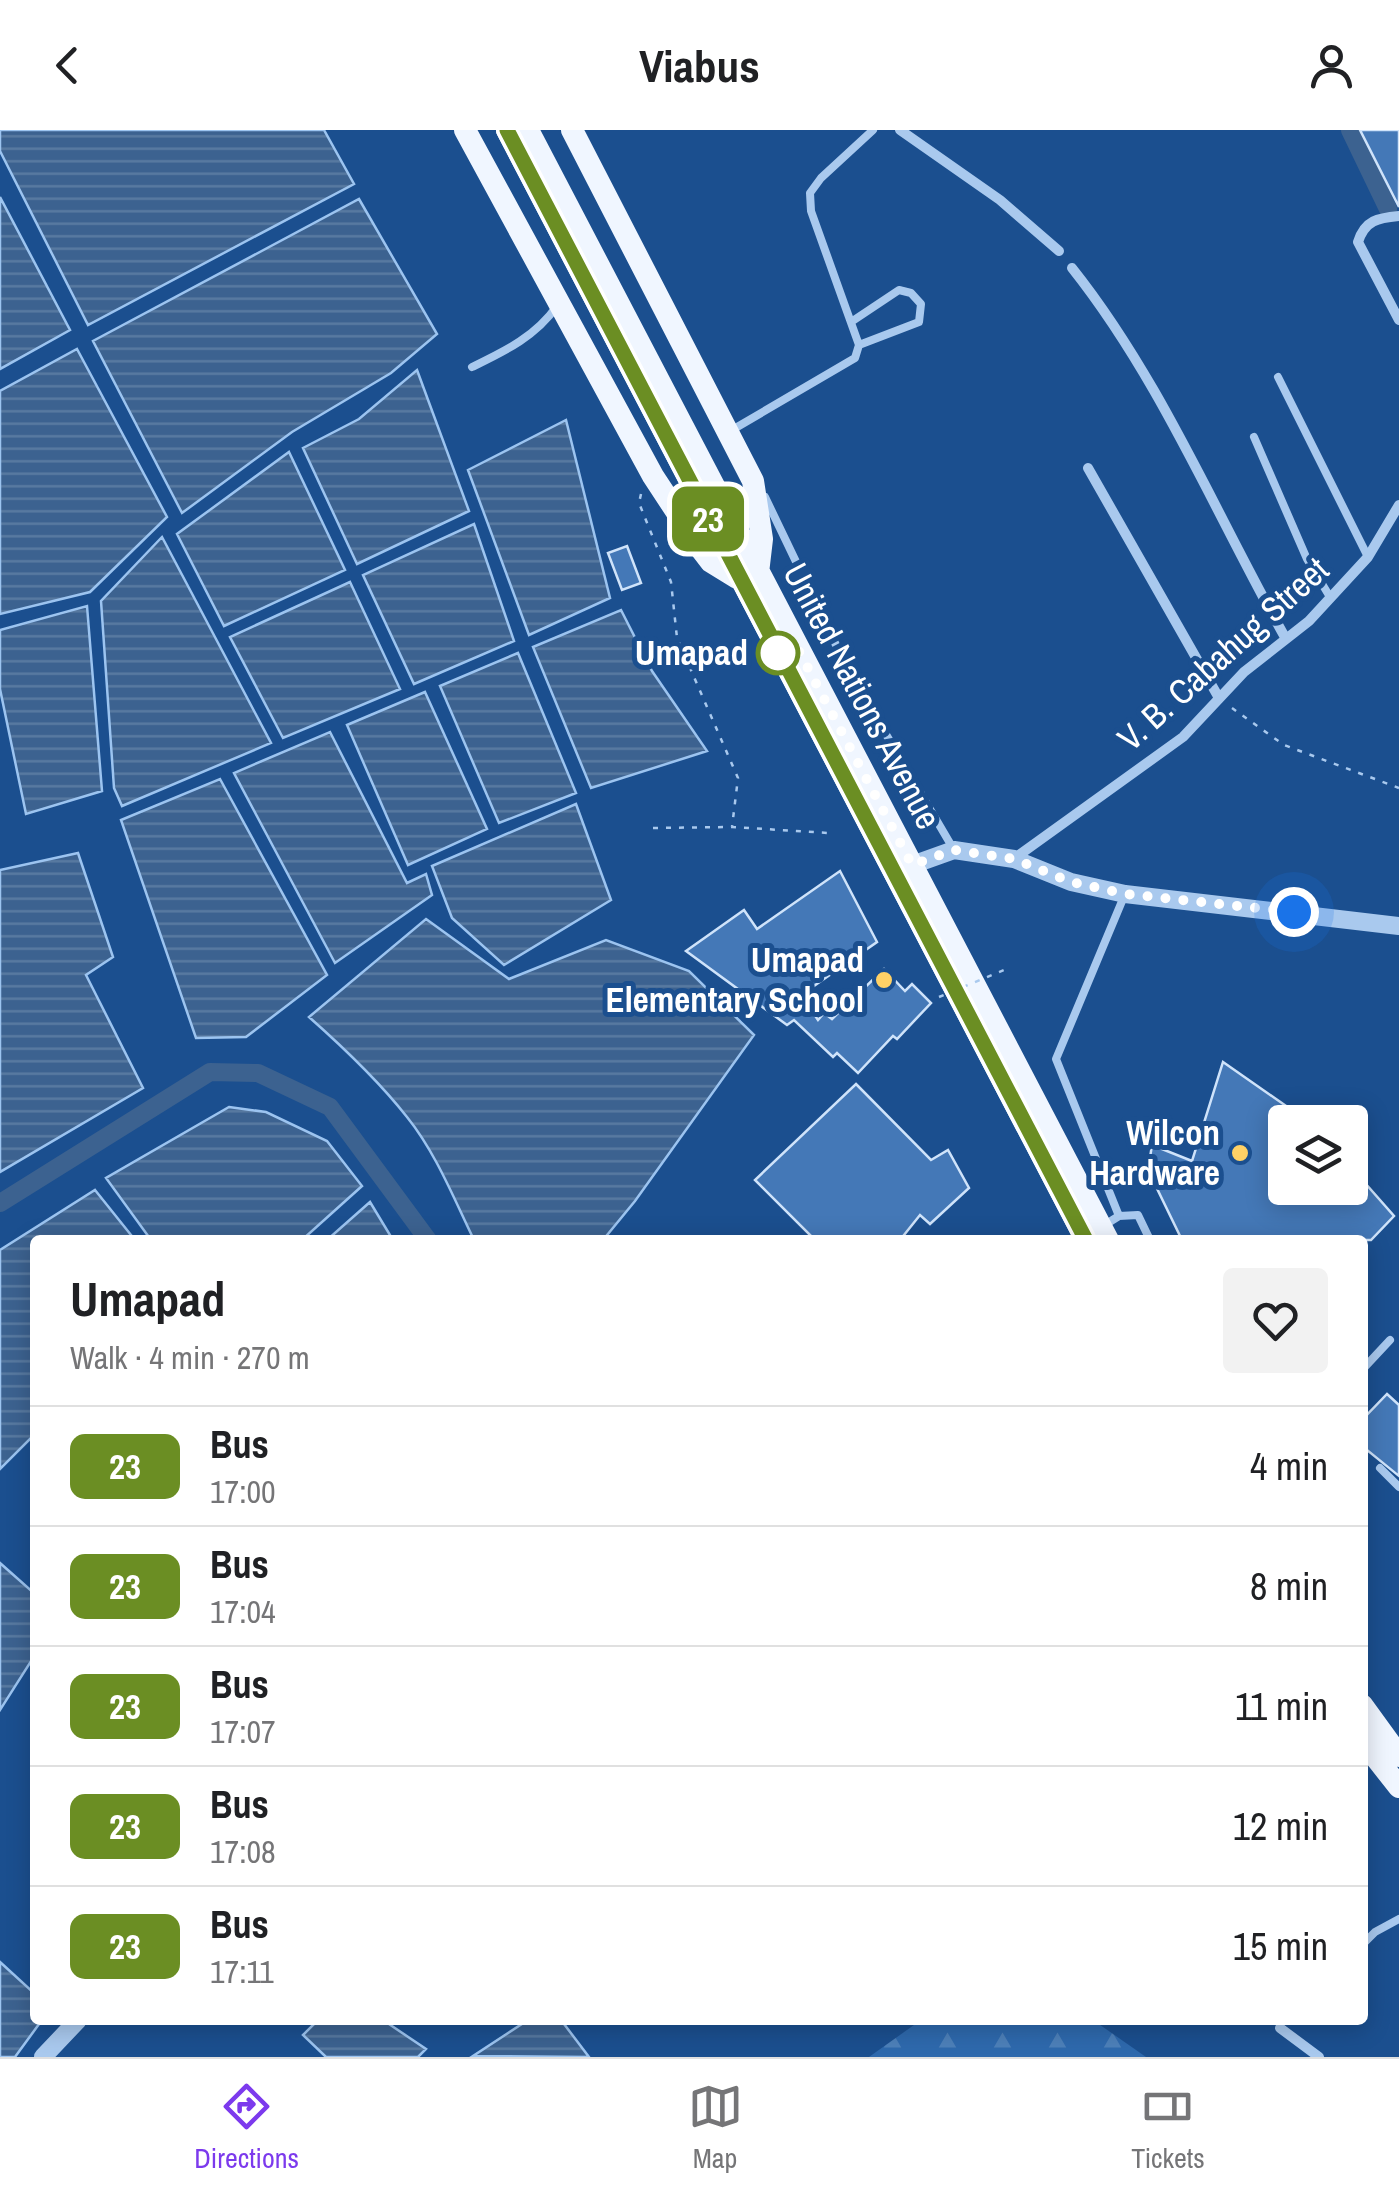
<!DOCTYPE html>
<meta charset="utf-8">
<style>
:root{--surface:#fff;--page:#f2f2f2;--text:#202124;--muted:#757577;--line:#e0e0e0;--accent:#7c3aed}
body{margin:0;font-family:"Archivo Narrow",sans-serif;background:var(--page);color:var(--text);height:100vh;display:flex;flex-direction:column;font-size:38px;white-space:nowrap}
*{box-sizing:border-box;margin:0}
p{font-size:32px;color:var(--muted)}
.icon{flex:none;width:55px;height:55px;fill:none;stroke:currentColor;stroke-width:2;stroke-linecap:round;stroke-linejoin:round}
.map{position:relative;flex:1;overflow:hidden}
.sheet{position:absolute;left:30px;top:1105px;width:1338px;height:790px;display:flex;flex-direction:column;background:var(--surface);border-radius:10px;box-shadow:0 5px 25px #0003}
.sheet>*{flex:none}
.badge{padding:0 20px;border-radius:15px;font-size:35px;line-height:65px}
.buttons{position:absolute;left:1268px;top:975px;display:grid;gap:20px}
.buttons a{display:grid;place-items:center;width:100px;height:100px;border-radius:10px;background:var(--surface);box-shadow:0 5px 25px #0003;font-size:50px}
.you{position:absolute;width:50px;height:50px;margin:-25px;border:8px solid #fff;border-radius:50%;background:#1a73e8;box-shadow:0 0 0 15px #1a73e833}
.map>.badge{position:absolute;translate:-50% -50%;box-shadow:0 0 0 5px #fff}
.round{display:grid;place-items:center;flex:none;width:105px;height:105px;border-radius:10px;background:var(--page)}
.head{display:flex;align-items:center;justify-content:space-between;height:170px;padding:0 40px}
h1{font-size:48px;font-weight:700;line-height:75px}
ul{padding:0;list-style:none}
li{display:flex;align-items:center;gap:30px;height:120px;padding:0 40px;border-top:2px solid var(--line)}
li div{flex:1}
li b{display:block;font-size:38px}
li em{font-style:normal}
li .badge{min-width:110px;font-weight:700;text-align:center}
header{display:flex;justify-content:space-between;align-items:center;height:130px;padding:0 40px;background:var(--surface);font-size:45px;font-weight:700}
.menu{display:flex;justify-content:space-around;align-items:center;height:140px;border-top:2px solid var(--line);background:var(--surface);font-size:28px;color:var(--muted)}
.menu a{display:grid;justify-items:center;gap:5px}
.menu .selected{color:var(--accent)}
.map>svg:first-child{display:block}
.forest{fill:url(#forest-firs)}
.water{fill:url(#water-rules);stroke:#9cc4f0;stroke-width:2.5}
.lines{fill:none;stroke-linecap:round;stroke-linejoin:round}
.canal{stroke:#3c6290;stroke-width:18}
.building{fill:#4478b7;stroke:#cfe3fa;stroke-width:2.5}
.path{stroke:#a9c9ee;stroke-width:2.5;stroke-dasharray:5 8;stroke-linecap:butt}
.service{stroke:#a9c9ee;stroke-width:8}
.minor{stroke:#a9c9ee;stroke-width:10}
.tertiary{stroke:#a9c9ee;stroke-width:18}
.primary{stroke:#f0f6ff;stroke-width:22}
.path-bridge{stroke:#a9c9ee;stroke-width:2.5;stroke-dasharray:5 8;stroke-linecap:butt}
.line-casing{stroke:#fff;stroke-width:22}
.line{stroke:#6b8e23;stroke-width:15}
.walk{stroke:#fff;stroke-width:10;stroke-dasharray:0 18}
.stop-dot{fill:#fff;stroke:#6b8e23;stroke-width:5}
.poi-dot{fill:#ffd166;stroke:#1b4f8f;stroke-width:4}
.labels{text-anchor:middle;stroke-width:10;stroke-linejoin:round;paint-order:stroke}
.stop-label{font-size:35px;font-weight:bold;fill:#fff;stroke:#1b4f8f;text-anchor:end}
.street-label{font-size:35px;fill:#fff;stroke:#1b4f8f}
.poi-label{font-size:35px;font-weight:bold;fill:#fff;stroke:#1b4f8f;text-anchor:end}
</style>
<header><svg class="icon" aria-label="back" viewBox="0 0 24 24"><path d="M15 5l-7 7 7 7"/></svg>Viabus<svg class="icon" aria-label="person" viewBox="0 0 24 24"><circle cx="12" cy="8" r="4"/><path d="M4 21q1-7 8-7t8 7"/></svg></header>
<div class="map">
<svg width="1399" height="1927" viewBox="0 0 1399 1927">
<defs>
<pattern id="forest-firs" width="22" height="20" patternUnits="userSpaceOnUse" patternTransform="scale(2.5)"><rect width="22" height="20" fill="#2e69ad"/><path d="M5 1l3.5 6h-7zM16 11l3.5 6h-7z" fill="#4d80b9"/></pattern>
<pattern id="water-rules" width="6" height="5" patternUnits="userSpaceOnUse" patternTransform="scale(2.5)"><rect width="6" height="5" fill="#3c6290"/><path d="M0 2.5h6" fill="none" stroke="#597aa1"/></pattern>
</defs>
<rect width="100%" height="100%" fill="#1b4f8f"/>
<path class="forest" d="M921 1890H1093L1146 1927H869Z"/>
<path class="water" d="M0 0H324L354 54 88 195 0 21Z
M0 67 70 200 0 239Z
M359 69 437 204 391 243 292 302 182 383 93 211Z
M77 219 167 387 90 462 0 484V261Z
M417 240 469 381 357 434 303 318 359 289Z
M566 290 610 468 529 505 468 340Z
M289 322 345 440 224 496 177 404Z
M474 394 514 511 414 554 363 445Z
M162 407 271 613 122 676 114 658 101 471Z
M350 452 400 559 283 608 230 507Z
M87 476 102 661 26 684 0 559V500Z
M621 480 652 541 707 621 591 658 533 517Z
M518 523 576 663 499 693 440 556Z
M425 562 487 699 408 735 347 595Z
M330 602 407 753 426 744 432 765 335 833 234 643Z
M220 649 327 845 246 907 196 908 121 690Z
M576 674 611 770 504 835 452 788 432 736Z
M78 723 113 827 86 845 143 958 0 1042V740Z
M426 789 509 849 606 810 689 841 754 905 635 1071 603 1110H474C454 1069 436 1023 407 987 378 950 344 918 309 887Z
M229 977 266 982 327 1011 362 1056 302 1110H151L106 1048Z
M95 1060 135 1110H35V1304L0 1339V1120Z
M370 1072 393 1110H327Z
M0 1433 35 1464V1525L0 1580Z
M0 1832 35 1864V1890H42L15 1927H0Z
M318 1890H383L426 1919 418 1927H326L303 1905Z
M528 1890H561L589 1927 473 1926Z"/>
<g class="lines">
<path class="canal" d="M1350 0 1388 79
M0 1073 210 942 258 943 330 977 428 1110"/>
</g>
<path class="building" d="M1360 0H1399V77Z
M627 416 641 453 622 460 608 423Z
M840 741 877 812 801 865 818 890 824 883 832 889 884 839 905 861 912 854 931 873 897 909 893 906 858 943 837 923 833 927 794 890 787 895 686 821 744 780 757 799Z
M1223 932 1309 992H1285V1058H1350V1036L1394 1086 1371 1110H1182L1148 1040 1152 1015 1192 1031Z
M856 954 931 1030 948 1020 969 1058 930 1094 920 1085 900 1110H815L755 1050Z
M1387 1264 1399 1275V1346L1362 1316V1290Z"/>
<g class="lines">
<path class="path" d="M641 364 639 373 671 452 677 508 738 648 732 697
M1232 578 1284 615 1399 658
M653 698 732 697 828 703"/>
<path class="service" d="M851 192 899 160 911 163 921 174 919 192 859 215
M472 237C505 221 535 207 557 176
M1278 247 1368 427
M732 300 855 228 859 215 811 81 810 63 821 48 873 0
M1254 307 1307 429 1330 467
M765 367 847 538 954 720
M1119 1086 1056 929 1125 764
M1103 1096 1119 1086 1138 1085 1150 1110
M1362 1240 1390 1210
M1380 1338 1399 1357
M1362 1815 1375 1802 1399 1789"/>
<path class="minor" d="M900 0 1000 70 1059 121
M1399 86C1378 88 1365 90 1358 112L1399 190
M1072 138C1161 250 1216 385 1286 509
M1088 338 1219 568
M1015 728 1183 607 1244 542 1309 491 1368 427 1399 375
M1280 1898 1319 1927"/>
<path class="tertiary" d="M912 735 954 720 1014 729 1071 752 1125 764 1399 796
M43 1927 78 1890"/>
<path class="primary" d="M465 0 653 346 701 419 711 432 737 448
M507 0 1086 1110
M528 0 1108 1110
M572 0 753 351 762 409 758 443
M1362 1575 1399 1626
M1362 1610 1399 1657"/>
<path class="path-bridge" d="M939 867 1004 840"/>
</g>
<g class="lines">
<defs>
<path id="line" d="M507 0 1086 1110"/>
</defs>
<use href="#line" class="line-casing"/>
<use href="#line" class="line"/>
<path class="walk" d="M778 523 792 508 912 735 954 720 1014 729 1071 752 1126 764 1294 782"/>
</g>
<circle class="stop-dot" cx="778" cy="523" r="20"/>
<g class="poi-dot">
<circle cx="884" cy="850" r="10"/>
<circle cx="1240" cy="1023" r="10"/>
</g>
<g class="labels">
<g class="stop-label">
<text x="748" y="535">Umapad</text>
</g>
<g class="street-label">
<text transform="translate(1223 524) rotate(-42)" y="12">V. B. Cabahug Street</text>
<text transform="translate(862 566) rotate(62)" y="12">United Nations Avenue</text>
</g>
<g class="poi-label">
<text x="864" y="842">Umapad<tspan x="864" dy="40">Elementary School</tspan></text>
<text x="1220" y="1015">Wilcon<tspan x="1220" dy="40">Hardware</tspan></text>
</g>
</g>
</svg>
<div class="buttons">
<a><svg class="icon" aria-label="layers" viewBox="0 0 24 24"><path d="M12 4l9 5-9 5-9-5zM3 14l9 5 9-5"/></svg></a>
</div>
<div class="you" style="left:1294px;top:782px"></div>
<b class="badge" style="left:708px;top:389px;background:#6b8e23;color:#fff">23</b>
<section class="sheet">
<div class="head"><div><h1>Umapad</h1><p>Walk · 4 min · 270 m</p></div><a class="round"><svg class="icon" aria-label="heart" viewBox="0 0 24 24"><path d="M12 20l-8-8c-3-5 5-10 8-4 3-6 11-1 8 4z"/></svg></a></div>
<ul>
<li><span class="badge" style="background:#6b8e23;color:#fff">23</span><div><b>Bus</b><p>17:00</p></div><em>4 min</em></li>
<li><span class="badge" style="background:#6b8e23;color:#fff">23</span><div><b>Bus</b><p>17:04</p></div><em>8 min</em></li>
<li><span class="badge" style="background:#6b8e23;color:#fff">23</span><div><b>Bus</b><p>17:07</p></div><em>11 min</em></li>
<li><span class="badge" style="background:#6b8e23;color:#fff">23</span><div><b>Bus</b><p>17:08</p></div><em>12 min</em></li>
<li><span class="badge" style="background:#6b8e23;color:#fff">23</span><div><b>Bus</b><p>17:11</p></div><em>15 min</em></li>
</ul>
</section>
</div>
<nav class="menu">
<a class="selected"><svg class="icon" aria-label="directions" viewBox="0 0 24 24"><path d="M12 3l9 9-9 9-9-9zM9 14v-3h6M13 9l2 2-2 2"/></svg>Directions</a>
<a><svg class="icon" aria-label="map" viewBox="0 0 24 24"><path d="M3 6l6-2 6 2 6-2v14l-6 2-6-2-6 2zM9 4v14M15 6v14"/></svg>Map</a>
<a><svg class="icon" aria-label="tickets" viewBox="0 0 24 24"><path d="M3 7h18v10H3zM15 7v10"/></svg>Tickets</a>
</nav>
